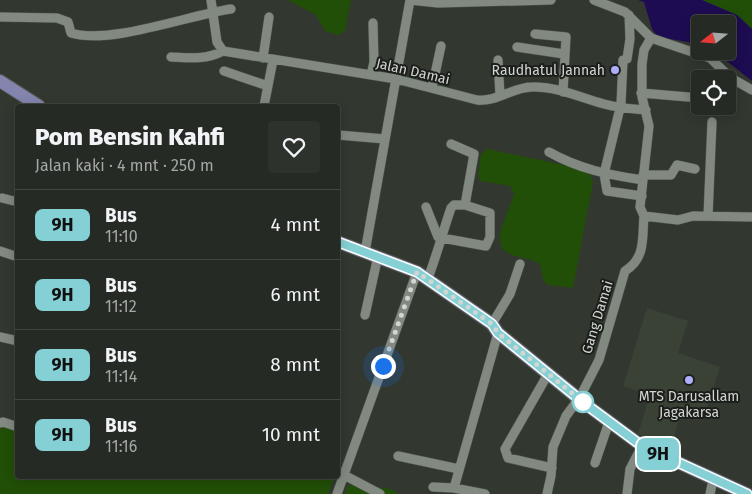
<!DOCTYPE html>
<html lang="id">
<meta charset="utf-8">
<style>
:root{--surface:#262a24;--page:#2e322c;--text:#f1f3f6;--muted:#a4a7a6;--line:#424641}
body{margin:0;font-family:"Fira Sans",sans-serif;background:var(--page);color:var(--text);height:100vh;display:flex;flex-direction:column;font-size:19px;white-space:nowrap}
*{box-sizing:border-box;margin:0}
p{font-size:16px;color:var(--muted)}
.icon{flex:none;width:28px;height:28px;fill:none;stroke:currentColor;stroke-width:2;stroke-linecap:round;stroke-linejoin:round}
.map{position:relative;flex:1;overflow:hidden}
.side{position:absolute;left:15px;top:104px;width:325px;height:375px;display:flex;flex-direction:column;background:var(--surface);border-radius:5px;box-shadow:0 2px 12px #0003,0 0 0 1px var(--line)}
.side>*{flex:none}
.badge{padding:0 10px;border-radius:8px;font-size:18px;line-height:32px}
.needle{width:32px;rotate:253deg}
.tools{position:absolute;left:691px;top:15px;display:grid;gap:10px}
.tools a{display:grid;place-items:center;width:45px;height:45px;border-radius:5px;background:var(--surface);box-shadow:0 2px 12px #0003,0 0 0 1px var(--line);font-size:25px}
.you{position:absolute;width:25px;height:25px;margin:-12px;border:4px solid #fff;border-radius:50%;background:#1a73e8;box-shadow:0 0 0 8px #1a73e833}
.map>.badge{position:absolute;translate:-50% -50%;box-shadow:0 0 0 2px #fff}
.round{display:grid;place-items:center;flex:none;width:52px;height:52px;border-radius:5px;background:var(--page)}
.overview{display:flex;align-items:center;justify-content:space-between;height:85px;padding:0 20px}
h1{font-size:24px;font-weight:800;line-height:38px}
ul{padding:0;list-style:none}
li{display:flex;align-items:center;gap:15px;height:70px;padding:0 20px;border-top:1px solid var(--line)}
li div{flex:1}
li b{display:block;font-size:19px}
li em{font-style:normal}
li .badge{min-width:55px;font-weight:700;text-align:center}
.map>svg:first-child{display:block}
.built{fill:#394235}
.green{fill:#214f07}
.water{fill:#1d0c51}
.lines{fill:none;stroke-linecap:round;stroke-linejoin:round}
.minor-casing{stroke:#515650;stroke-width:10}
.major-casing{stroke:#515650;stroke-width:14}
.minor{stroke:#828980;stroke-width:9}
.major{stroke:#8485af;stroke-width:12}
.line-casing{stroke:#fff;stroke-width:11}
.line{stroke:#85d0d5;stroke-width:8}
.walk{stroke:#d2d6d1;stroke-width:5;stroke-dasharray:0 9}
.poi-dot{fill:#afaefa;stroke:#1c1e1b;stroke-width:2}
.stop-dot{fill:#fff;stroke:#85d0d5;stroke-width:2.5}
.labels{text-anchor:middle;stroke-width:4;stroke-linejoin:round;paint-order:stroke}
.poi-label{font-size:14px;fill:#d2d6d1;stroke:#1c1e1b;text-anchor:end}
.street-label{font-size:14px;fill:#d2d6d1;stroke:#1c1e1b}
</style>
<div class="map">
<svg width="752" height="494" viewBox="0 0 752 494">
<rect width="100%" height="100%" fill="#323830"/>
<path class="built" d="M647 308 688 321 678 353 720 367 704 417 682 410 672 444 638 434 650 395 623 386Z"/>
<path class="green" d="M288 0H351L345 31 338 35 325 31 316 15Z
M702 0H752V29L737 15Z
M487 149 588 170 593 182 573 288 547 285 543 279 540 264C530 258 516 258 506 252 490 242 511 208 514 193L510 186 481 181 478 176 481 154Z
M3 426 17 429 18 476H335L328 494H0V429Z
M353 484 391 489 398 494H345L347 487Z"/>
<path class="water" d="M638 0H702L737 15 752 29V81L714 51H728V24H700V44L658 37 652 29 644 2Z"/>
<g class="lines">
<defs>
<path id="minor" d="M211 0 217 42 223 51 396 79 477 100C497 102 513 87 532 87 556 86 581 98 604 104 618 108 632 109 646 110
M594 0 625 12 651 38 710 58 731 78 752 90
M629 15 630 39 627 59 623 60 621 104 604 174 607 191 642 196
M0 17 57 18 68 22 71 33C110 45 189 15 231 9
M535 34 566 37 563 92
M517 47 564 54
M171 57C190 58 206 60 223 51
M263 58 269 17
M498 60 500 95
M224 71 268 86
M371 75 374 62 373 23
M432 88 441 46
M641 93 700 98
M264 106 273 60
M338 135 385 139
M451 144 474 154 465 205
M549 152C579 169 609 175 643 180
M643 175H671L677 165 695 169
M2 198 18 202
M426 207 438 237 442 238 486 246 490 237V213L465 205H454L451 208C443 231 437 255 428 278
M644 216 640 207 649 126 642 97V64L644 50 651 38
M644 216 678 220 693 216 752 217
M708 216 712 122
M0 251 18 257
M365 252 410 0 438 3 551 0
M365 315 378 256
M492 324 510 294 520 264
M0 337 18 341
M548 374 505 449 508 458 552 468
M0 423 3 422 18 427
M398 456 459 469
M595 463 609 422
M344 475 380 494
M433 487 454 488 485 494
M454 488 498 333
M337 494 417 272
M547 494 551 476 553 447 566 416 580 397 599 360 625 271C646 258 642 238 644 216
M627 494 630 469 642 446
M710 494 713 480"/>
<path id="major" d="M0 81 39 106
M338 242 417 272 492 324 498 333 584 403 642 446 747 494"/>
</defs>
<use href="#minor" class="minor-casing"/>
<use href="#major" class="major-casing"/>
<use href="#minor" class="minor"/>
<use href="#major" class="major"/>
</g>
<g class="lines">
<defs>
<path id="line" d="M338 242 417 272 492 324 498 333 584 403 642 446 747 494"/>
</defs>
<use href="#line" class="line-casing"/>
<use href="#line" class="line"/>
<path class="walk" d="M383 366 417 272 492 324 498 333 583 402"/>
</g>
<g class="poi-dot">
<circle cx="615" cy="70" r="5"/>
<circle cx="689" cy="380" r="5"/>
</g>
<circle class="stop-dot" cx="583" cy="402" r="10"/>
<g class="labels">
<g class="poi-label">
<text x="605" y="75">Raudhatul Jannah</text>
<text x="689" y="401" text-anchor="middle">MTS Darusallam<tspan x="689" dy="16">Jagakarsa</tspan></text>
</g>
<g class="street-label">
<text transform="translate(413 71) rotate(13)" y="5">Jalan Damai</text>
<text transform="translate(597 317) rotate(-73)" y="5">Gang Damai</text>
</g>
</g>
</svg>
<div class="tools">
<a><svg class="needle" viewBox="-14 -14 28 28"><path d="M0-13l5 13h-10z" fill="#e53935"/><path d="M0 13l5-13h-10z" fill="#a4a7a6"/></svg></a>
<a><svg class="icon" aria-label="locate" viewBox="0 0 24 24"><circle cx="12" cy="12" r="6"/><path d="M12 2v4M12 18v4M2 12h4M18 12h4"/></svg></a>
</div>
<div class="you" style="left:383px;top:366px"></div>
<b class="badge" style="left:658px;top:454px;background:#85d0d5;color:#111">9H</b>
<section class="side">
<div class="overview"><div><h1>Pom Bensin Kahfi</h1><p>Jalan kaki · 4 mnt · 250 m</p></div><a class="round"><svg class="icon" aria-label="heart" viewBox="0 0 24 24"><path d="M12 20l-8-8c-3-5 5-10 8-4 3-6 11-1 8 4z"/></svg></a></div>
<ul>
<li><span class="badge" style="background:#85d0d5;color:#111">9H</span><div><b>Bus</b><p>11:10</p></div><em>4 mnt</em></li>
<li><span class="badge" style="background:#85d0d5;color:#111">9H</span><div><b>Bus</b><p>11:12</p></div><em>6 mnt</em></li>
<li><span class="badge" style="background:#85d0d5;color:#111">9H</span><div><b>Bus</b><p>11:14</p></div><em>8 mnt</em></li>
<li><span class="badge" style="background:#85d0d5;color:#111">9H</span><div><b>Bus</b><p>11:16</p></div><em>10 mnt</em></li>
</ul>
</section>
</div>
